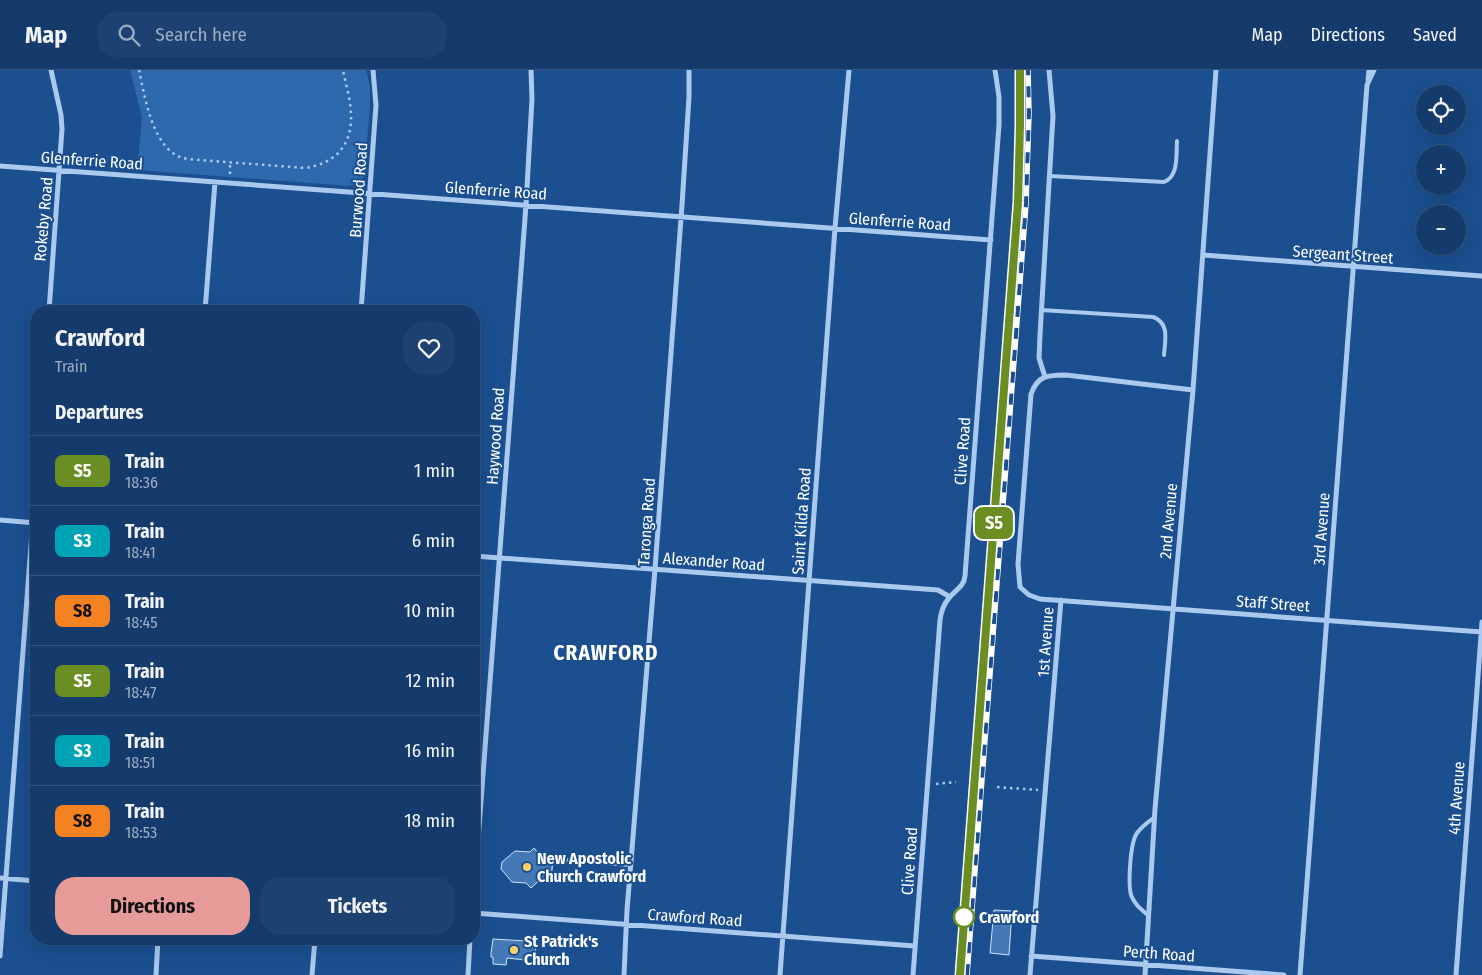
<!DOCTYPE html>
<meta charset="utf-8">
<style>
:root{--surface:#143b6b;--page:#1d4271;--text:#f1f3f6;--muted:#9dadc1;--line:#33557e;--accent:#e69b98}
body{margin:0;font-family:"Fira Sans Condensed",sans-serif;background:var(--page);color:var(--text);height:100vh;display:flex;flex-direction:column;font-size:19px;white-space:nowrap}
*{box-sizing:border-box;margin:0}
p{font-size:16px;color:var(--muted)}
.icon{flex:none;width:28px;height:28px;fill:none;stroke:currentColor;stroke-width:2;stroke-linecap:round;stroke-linejoin:round}
.map{position:relative;flex:1;overflow:hidden}
.drawer{position:absolute;left:30px;top:235px;width:450px;height:640px;display:flex;flex-direction:column;background:var(--surface);border-radius:20px;box-shadow:0 5px 20px #0002,0 0 0 1px var(--line)}
.drawer>*{flex:none}
.badge{padding:0 10px;border-radius:8px;font-size:18px;line-height:32px}
.buttons{position:absolute;left:1416px;top:15px;display:grid;gap:10px}
.buttons a{display:grid;place-items:center;width:50px;height:50px;border-radius:50%;background:var(--surface);box-shadow:0 5px 20px #0002,0 0 0 1px var(--line);font-size:25px}
.map>.badge{position:absolute;translate:-50% -50%;box-shadow:0 0 0 2px #fff}
h2{padding:0 25px;font-size:19px;line-height:45px}
.round{display:grid;place-items:center;flex:none;width:52px;height:52px;border-radius:20px;background:var(--page)}
.summary{display:flex;align-items:center;justify-content:space-between;height:85px;padding:0 25px}
h1{font-size:24px;font-weight:700;line-height:38px}
.primary-button{display:flex;gap:10px;margin-top:auto;padding:10px 25px}
.primary-button a{flex:1;height:58px;border-radius:20px;background:var(--accent);color:#111;font-size:20px;font-weight:700;line-height:58px;text-align:center}
.primary-button a+a{background:var(--page);color:var(--text)}
ul{padding:0;list-style:none}
li{display:flex;align-items:center;gap:15px;height:70px;padding:0 25px;border-top:1px solid var(--line)}
li div{flex:1}
li b{display:block;font-size:19px}
li em{font-style:normal}
li .badge{min-width:55px;font-weight:700;text-align:center}
header{display:flex;align-items:center;gap:30px;box-sizing:border-box;height:70px;padding:0 25px;background:var(--surface);border-bottom:1px solid var(--line)}
header strong{font-size:24px}
nav{display:flex;gap:28px;margin-inline-start:auto;font-size:18px}
.search{width:350px;height:45px;background:var(--page);display:flex;align-items:center;gap:12px;box-sizing:border-box;padding:0 18px;border-radius:20px;color:var(--muted);font-size:19px}
.map>svg:first-child{display:block}
.green{fill:#2e69ad}
.building{fill:#4478b7;stroke:#cfe3fa}
.lines{fill:none;stroke-linecap:round;stroke-linejoin:round}
.path{stroke:#a9c9ee;stroke-width:2.5;stroke-dasharray:2.5 4;stroke-linecap:butt}
.service{stroke:#a9c9ee;stroke-width:4}
.minor{stroke:#a9c9ee;stroke-width:5}
.rail-casing{stroke:#fff;stroke-width:5.5}
.rail{stroke:#1b4f8f;stroke-width:4;stroke-dasharray:11;stroke-linecap:butt}
.line-casing{stroke:#fff;stroke-width:11}
.line{stroke:#6b8e23;stroke-width:8}
.poi-dot{fill:#ffd166;stroke:#1b4f8f;stroke-width:2}
.stop-dot{fill:#fff;stroke:#6b8e23;stroke-width:2.5}
.labels{text-anchor:middle;stroke-width:4;stroke-linejoin:round;paint-order:stroke}
.street-label{font-size:16px;fill:#fff;stroke:#1b4f8f}
.poi-label{font-size:16px;font-weight:bold;fill:#fff;stroke:#1b4f8f;text-anchor:start}
.stop-label{font-size:16px;font-weight:bold;fill:#fff;stroke:#1b4f8f;text-anchor:start}
.district-label{font-size:21px;font-weight:bold;letter-spacing:1px;fill:#fff;stroke:#1b4f8f}
</style>
<header>
<strong>Map</strong>
<div class="search"><svg class="icon" aria-label="search" viewBox="0 0 24 24"><circle cx="10" cy="10" r="6"/><path d="M15 15l6 6"/></svg>Search here</div>
<nav><a>Map</a><a>Directions</a><a>Saved</a></nav>
</header>
<div class="map">
<svg width="1482" height="905" viewBox="0 0 1482 905">
<rect width="100%" height="100%" fill="#1b4f8f"/>
<path class="green" d="M130 0H366L370 16V36L364 106 358 113 350 116 137 100 142 47Z"/>
<path class="building" d="M534 778 543 789 553 790 551 809 542 808 531 818 526 813 512 812 501 799 502 792 515 781 530 782Z
M994 840 1012 841 1009 885 990 883Z
M493 869 527 871 526 876H536L535 887 526 886 525 890 507 888 506 895 493 894V887H491V883Z"/>
<g class="lines">
<path class="path" d="M139 0C145 27 153 85 188 89L305 98C332 94 350 79 351 50 352 34 346 16 343 0
M230 104V93
M936 714 956 712
M997 717 1038 720"/>
<path class="service" d="M1050 106 1164 112C1179 106 1176 85 1177 71
M1041 240 1153 247C1170 253 1165 270 1164 285
M564 790 631 795
M1149 846C1142 840 1134 834 1131 825 1128 813 1130 773 1137 763 1142 756 1148 752 1155 747"/>
<path class="minor" d="M1368 10 1369 0
M0 96 991 170
M1203 185 1482 206
M49 241 62 59 61 45 51 0
M205 241 215 112
M361 241 376 35 373 0
M1045 307 1039 288 1040 265 1053 46 1049 0
M1193 320 1066 305C1048 305 1038 305 1031 324L1018 494 1020 517 1029 525 1040 529 1482 562
M0 450 36 453
M474 486 938 520 950 527
M0 808 36 811
M474 824 526 135 532 29 531 0
M474 843 915 876
M0 886 36 409
M1031 886 1284 905
M156 905 158 869
M312 905 315 869
M468 905 470 869
M624 905 627 840 655 499 682 135 689 27V0
M780 905 835 158 849 0
M913 905 940 550C941 542 943 535 949 528 955 520 964 517 965 506L999 55V27L995 0
M1030 905 1061 530
M1145 905 1155 739 1193 320 1216 0
M1300 905 1367 15 1374 0
M1456 905 1482 552"/>
<defs>
<path id="rail" d="M960 905 1018 132 1021 55 1020 0
M967 905 1026 134 1029 43 1028 0"/>
</defs>
<use href="#rail" class="rail-casing"/>
<use href="#rail" class="rail"/>
</g>
<g class="lines">
<defs>
<path id="line" d="M960 905 1018 132 1020 55V0"/>
</defs>
<use href="#line" class="line-casing"/>
<use href="#line" class="line"/>
</g>
<g class="poi-dot">
<circle cx="527" cy="797" r="5"/>
<circle cx="514" cy="880" r="5"/>
</g>
<circle class="stop-dot" cx="964" cy="847" r="10"/>
<g class="labels">
<g class="street-label">
<text transform="translate(92 90) rotate(4)" y="6">Glenferrie Road</text>
<text transform="translate(358 120) rotate(-86)" y="6">Burwood Road</text>
<text transform="translate(496 120) rotate(4)" y="6">Glenferrie Road</text>
<text transform="translate(43 149) rotate(-85)" y="6">Rokeby Road</text>
<text transform="translate(900 151) rotate(4)" y="6">Glenferrie Road</text>
<text transform="translate(1343 184) rotate(4)" y="6">Sergeant Street</text>
<text transform="translate(495 366) rotate(-86)" y="6">Haywood Road</text>
<text transform="translate(962 381) rotate(-86)" y="6">Clive Road</text>
<text transform="translate(801 451) rotate(-86)" y="6">Saint Kilda Road</text>
<text transform="translate(1168 451) rotate(-85)" y="6">2nd Avenue</text>
<text transform="translate(646 452) rotate(-86)" y="6">Taronga Road</text>
<text transform="translate(1321 459) rotate(-86)" y="6">3rd Avenue</text>
<text transform="translate(714 491) rotate(4)" y="6">Alexander Road</text>
<text transform="translate(1273 533) rotate(4)" y="6">Staff Street</text>
<text transform="translate(1045 572) rotate(-86)" y="6">1st Avenue</text>
<text transform="translate(1456 728) rotate(-86)" y="6">4th Avenue</text>
<text transform="translate(909 791) rotate(-86)" y="6">Clive Road</text>
<text transform="translate(695 847) rotate(4)" y="6">Crawford Road</text>
<text transform="translate(1159 883) rotate(4)" y="6">Perth Road</text>
</g>
<g class="poi-label">
<text x="537" y="794">New Apostolic<tspan x="537" dy="18">Church Crawford</tspan></text>
<text x="524" y="877">St Patrick's<tspan x="524" dy="18">Church</tspan></text>
</g>
<g class="stop-label">
<text x="979" y="853">Crawford</text>
</g>
<g class="district-label">
<text x="606" y="590">CRAWFORD</text>
</g>
</g>
</svg>
<div class="buttons">
<a><svg class="icon" aria-label="locate" viewBox="0 0 24 24"><circle cx="12" cy="12" r="6"/><path d="M12 2v4M12 18v4M2 12h4M18 12h4"/></svg></a>
<a>+</a>
<a>−</a>
</div>
<b class="badge" style="left:994px;top:453px;background:#6b8e23;color:#fff">S5</b>
<section class="drawer">
<div class="summary"><div><h1>Crawford</h1><p>Train</p></div><a class="round"><svg class="icon" aria-label="heart" viewBox="0 0 24 24"><path d="M12 20l-8-8c-3-5 5-10 8-4 3-6 11-1 8 4z"/></svg></a></div>
<h2>Departures</h2>
<ul>
<li><span class="badge" style="background:#6b8e23;color:#fff">S5</span><div><b>Train</b><p>18:36</p></div><em>1 min</em></li>
<li><span class="badge" style="background:#00a3b4;color:#fff">S3</span><div><b>Train</b><p>18:41</p></div><em>6 min</em></li>
<li><span class="badge" style="background:#f58220;color:#111">S8</span><div><b>Train</b><p>18:45</p></div><em>10 min</em></li>
<li><span class="badge" style="background:#6b8e23;color:#fff">S5</span><div><b>Train</b><p>18:47</p></div><em>12 min</em></li>
<li><span class="badge" style="background:#00a3b4;color:#fff">S3</span><div><b>Train</b><p>18:51</p></div><em>16 min</em></li>
<li><span class="badge" style="background:#f58220;color:#111">S8</span><div><b>Train</b><p>18:53</p></div><em>18 min</em></li>
</ul>
<div class="primary-button"><a>Directions</a><a>Tickets</a></div>
</section>
</div>
